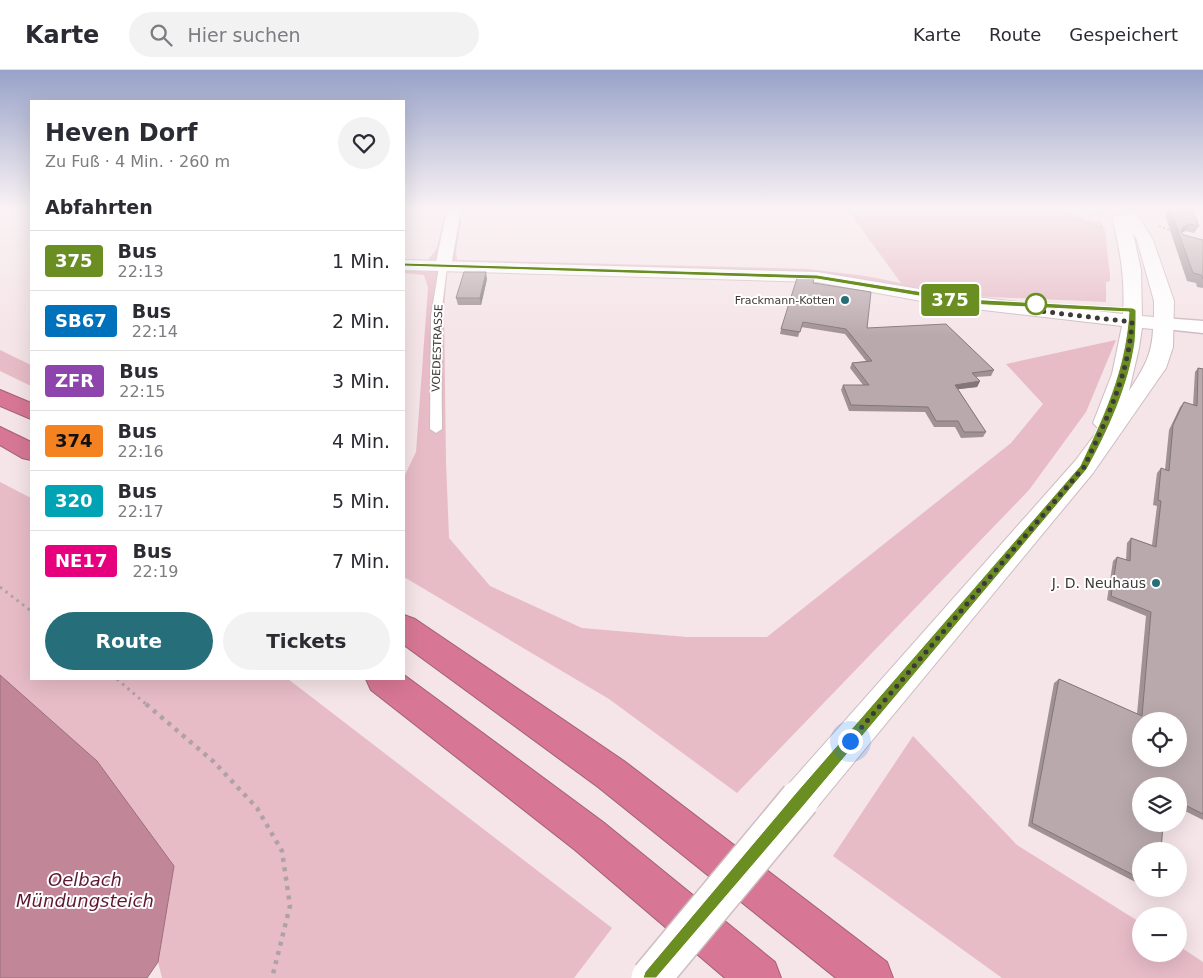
<!DOCTYPE html>
<html lang="de">
<meta charset="utf-8">
<style>
:root{--surface:#fff;--page:#f2f2f3;--text:#2b2b33;--muted:#7c7c81;--line:#e1e1e2;--accent:#266e7a}
body{margin:0;font-family:"DejaVu Sans",sans-serif;background:var(--page);color:var(--text);height:100vh;display:flex;flex-direction:column;font-size:19px;white-space:nowrap}
*{box-sizing:border-box;margin:0}
p{font-size:16px;color:var(--muted)}
.icon{flex:none;width:28px;height:28px;fill:none;stroke:currentColor;stroke-width:2;stroke-linecap:round;stroke-linejoin:round}
.map{position:relative;flex:1;overflow:hidden}
.sheet{position:absolute;left:30px;top:30px;width:375px;height:580px;display:flex;flex-direction:column;background:var(--surface);border-radius:0px;box-shadow:0 5px 20px #0002}
.sheet>*{flex:none}
.badge{padding:0 10px;border-radius:4px;font-size:18px;line-height:32px}
.tools{position:absolute;left:1132px;top:642px;display:grid;gap:10px}
.tools a{display:grid;place-items:center;width:55px;height:55px;border-radius:50%;background:var(--surface);box-shadow:0 5px 20px #0002;font-size:25px}
.you{position:absolute;width:25px;height:25px;margin:-12px;border:4px solid #fff;border-radius:50%;background:#1a73e8;box-shadow:0 0 0 8px #1a73e833}
.map>.badge{position:absolute;translate:-50% -50%;box-shadow:0 0 0 2px #fff}
h2{padding:0 15px;font-size:19px;line-height:45px}
.round{display:grid;place-items:center;flex:none;width:52px;height:52px;border-radius:26px;background:var(--page)}
.head{display:flex;align-items:center;justify-content:space-between;height:85px;padding:0 15px}
h1{font-size:24px;font-weight:600;line-height:38px}
.action{display:flex;gap:10px;margin-top:auto;padding:10px 15px}
.action a{flex:1;height:58px;border-radius:30px;background:var(--accent);color:#fff;font-size:20px;font-weight:600;line-height:58px;text-align:center}
.action a+a{background:var(--page);color:var(--text)}
ul{padding:0;list-style:none}
li{display:flex;align-items:center;gap:15px;height:60px;padding:0 15px;border-top:1px solid var(--line)}
li div{flex:1}
li b{display:block;font-size:19px}
li em{font-style:normal}
li .badge{min-width:55px;font-weight:700;text-align:center}
header{display:flex;align-items:center;gap:30px;box-sizing:border-box;height:70px;padding:0 25px;background:var(--surface);border-bottom:1px solid var(--line)}
header strong{font-size:24px}
nav{display:flex;gap:28px;margin-inline-start:auto;font-size:18px}
.search{width:350px;height:45px;background:var(--page);display:flex;align-items:center;gap:12px;box-sizing:border-box;padding:0 18px;border-radius:28px;color:var(--muted);font-size:19px}
.map>svg:first-child{display:block}
.green{fill:#e7bcc7}
.water{fill:#c18697;stroke:#9a6f7b}
.lines{fill:none;stroke-linecap:round;stroke-linejoin:round}
.service-casing{stroke:#cdbcc0;stroke-width:2}
.minor-casing{stroke:#cdbcc0;stroke-width:3}
.tertiary-casing{stroke:#cdbcc0;stroke-width:2}
.motorway-casing{stroke:#a26175;stroke-width:2}
.path-far2{stroke:#afa2a5;stroke-width:2;stroke-dasharray:2 2.5;stroke-linecap:butt}
.path-far1{stroke:#afa2a5;stroke-width:3;stroke-dasharray:2.5 4.5;stroke-linecap:butt}
.path{stroke:#afa2a5;stroke-width:4.5;stroke-dasharray:4 5.5;stroke-linecap:butt}
.service{fill:#fff;fill-rule:evenodd}
.minor{fill:#fff;fill-rule:evenodd}
.tertiary{fill:#fff;fill-rule:evenodd}
.motorway{fill:#d77795;fill-rule:evenodd}
.tertiary-bridge-casing{stroke:#cdbcc0;stroke-width:42;stroke-linecap:butt}
.tertiary-bridge{stroke:#fff;stroke-width:39}
.wall{fill:#9f9195}
.shaded-wall{fill:#827679}
.building{fill:#b9a9ad;stroke:#827679;fill-rule:evenodd}
.line{fill:#6b8e23;stroke:#fff}
.walk{stroke:#40393a;stroke-width:5;stroke-dasharray:0 9}
.poi-dot{fill:#266e7a;stroke:#fff;stroke-width:2}
.stop-dot{fill:#fff;stroke:#6b8e23;stroke-width:2.5}
.labels{text-anchor:middle;stroke-width:4;stroke-linejoin:round;paint-order:stroke}
.far-poi-label{font-size:11px;fill:#40393a;stroke:#fff;text-anchor:end}
.far-street-label{font-size:11px;fill:#40393a;stroke:#fff}
.poi-label{font-size:14px;fill:#40393a;stroke:#fff;text-anchor:end}
.near-water-label{font-size:18px;font-style:italic;fill:#5f1834;stroke:#fff}
</style>
<header>
<strong>Karte</strong>
<div class="search"><svg class="icon" aria-label="search" viewBox="0 0 24 24"><circle cx="10" cy="10" r="6"/><path d="M15 15l6 6"/></svg>Hier suchen</div>
<nav><a>Karte</a><a>Route</a><a>Gespeichert</a></nav>
</header>
<div class="map">
<svg width="1203" height="908" viewBox="0 0 1203 908">
<rect width="100%" height="100%" fill="#f5e4e8"/>
<path class="green" d="M446 139H463L456 182 457 190 808 199 866 206 901 213 847 139H1064L1091 151 1101 152 1105 161 1110 205V211L1106 212V232L946 225 797 209 447 201 444 240 446 392 449 468 490 516 582 558 687 567H767L1011 373 1043 334 1006 294 1116 270 1086 342 1029 420 737 723 609 629 404 507V407L416 382 428 218 424 205 404 203V189L428 190 438 177Z
M0 280 31 295V316L0 301Z
M0 412 31 428V609H288L612 858 574 908H162L158 892 174 796 97 691 0 605Z
M913 666 1017 775 1141 853V884H1179V876L1203 892V908H1002L833 786Z"/>
<path class="water" d="M0 605 97 691 174 796 158 892 147 908H0Z"/>
<g class="lines">
<defs>
<path id="service" d="M443 194 447 197 441 246 442 359 436 363 430 359 431 246 439 197Z"/>
<path id="minor" d="M447 139H461L451 197 449 201H437L435 197Z
M1163 248 1203 251V263L1156 258 1153 254 1156 250Z"/>
<path id="tertiary" d="M1118 139H1134L1153 170 1174 231 1173 277 1166 298 1093 403 813 742 800 748 787 742 781 729 787 716 1075 391 1099 359 1093 353 1112 304 1122 256 949 236 817 212 404 200V190L817 202 949 224 1123 244C1125 211 1121 181 1112 149L1114 146 1122 145ZM1133 163 1137 170 1154 231V247L1142 246 1141 200ZM1142 258 1153 259C1152 286 1143 299 1129 321L1139 278Z"/>
<path id="motorway" d="M0 320 31 333V349L0 336Z
M0 357 31 372V390L22 388 0 375Z
M404 545 415 549 624 691 887 892 893 908H836L598 717 404 575Z
M404 605 603 752 775 892 781 908H725L575 780 371 620 366 609H404Z"/>
</defs>
<use href="#service" class="service-casing"/>
<use href="#minor" class="minor-casing"/>
<use href="#tertiary" class="tertiary-casing"/>
<use href="#motorway" class="motorway-casing"/>
<path class="path-far2" d="M1054 139 1090 155 1102 158
M1087 142 1102 146
M1159 156 1172 161"/>
<path class="path-far1" d="M0 517 31 541
M117 609 147 635"/>
<path class="path" d="M146 634 214 692 257 738 282 781 290 836 272 908"/>
<use href="#service" class="service"/>
<use href="#minor" class="minor"/>
<use href="#tertiary" class="tertiary"/>
<use href="#motorway" class="motorway"/>
<defs>
<path id="tertiary-bridge" d="M651 908 800 729"/>
</defs>
<use href="#tertiary-bridge" class="tertiary-bridge-casing"/>
<use href="#tertiary-bridge" class="tertiary-bridge"/>
</g>
<path class="wall" d="M1169 139H1192L1199 156 1194 163 1185 161 1182 163 1184 165 1203 170V218L1197 217 1196 213 1187 211 1165 145Z
M487 209 481 235H458L456 228Z
M813 213 867 258 994 300 991 306 976 307 980 311 977 317 958 319 986 362 983 367 961 368 955 357H934L925 342 849 341 841 320 843 315H863L850 298 852 293 866 291 845 264 801 257 798 267 780 264 781 259Z
M1198 298 1203 299V750L1179 738V716H1141V815L1028 756 1054 613 1059 609 1137 644 1146 546 1107 530 1113 491 1117 487 1126 490 1127 473 1131 468 1152 475 1157 436 1153 435 1157 403 1161 398 1165 400 1169 360 1180 337 1184 332 1193 335 1195 302Z
M1148 819H1159L1153 821Z"/>
<path class="shaded-wall" d="M1190 154 1185 161 1178 164 1183 157Z
M486 202 487 209 481 235 480 228Z
M980 311 977 317 952 320 955 315Z"/>
<path class="building" d="M1170 139H1192L1199 156 1190 154 1183 157 1181 162 1184 165 1203 170V209L1201 205 1193 203Z
M464 202H486L480 228H456Z
M797 208 814 209 813 213 871 222 867 258 946 254 994 300 972 303 980 311 955 315 986 362H964L958 351H936L928 337 851 335 843 315H869L852 293 872 291 846 259 803 252 800 262 781 259Z
M1198 298 1203 299V744L1179 732V716H1141V754H1163L1161 781H1141V809L1032 753 1059 609 1142 646 1151 542 1111 526 1117 487 1130 491 1131 468 1156 477 1161 431 1158 430 1161 398 1169 401 1173 355 1184 332 1197 336ZM1141 651H1179V689H1141Z"/>
<linearGradient id="sky" x2="0" y2="1"><stop stop-color="#98a2c8"/><stop offset="0.52" stop-color="#faf3f5"/><stop offset="1" stop-color="#faf3f5" stop-opacity="0"/></linearGradient>
<rect width="1203" height="266" fill="url(#sky)"/>
<path class="line" d="M404 193 817 205 967 229 1133 238 1136 240C1136 251 1136 261 1135 272 1129 315 1108 361 1087 399L805 734 656 908H643L645 902 795 724 1080 396C1105 343 1125 301 1129 242L967 234 817 209 402 196 401 195Z"/>
<g class="lines">
<path class="walk" d="M850 671 1084 397C1106 351 1129 304 1132 252L1039 241 1036 234"/>
</g>
<g class="poi-dot">
<circle cx="845" cy="230" r="5"/>
<circle cx="1156" cy="513" r="5"/>
</g>
<circle class="stop-dot" cx="1036" cy="234" r="10"/>
<g class="labels">
<g class="far-poi-label">
<text x="835" y="234">Frackmann-Kotten</text>
</g>
<g class="far-street-label">
<text transform="translate(437 278) rotate(-88)" y="4">VOEDESTRASSE</text>
</g>
<g class="poi-label">
<text x="1146" y="518">J. D. Neuhaus</text>
</g>
<g class="near-water-label">
<text x="85" y="816">Oelbach<tspan x="85" dy="21">Mündungsteich</tspan></text>
</g>
</g>
</svg>
<div class="tools">
<a><svg class="icon" aria-label="locate" viewBox="0 0 24 24"><circle cx="12" cy="12" r="6"/><path d="M12 2v4M12 18v4M2 12h4M18 12h4"/></svg></a>
<a><svg class="icon" aria-label="layers" viewBox="0 0 24 24"><path d="M12 4l9 5-9 5-9-5zM3 14l9 5 9-5"/></svg></a>
<a>+</a>
<a>−</a>
</div>
<div class="you" style="left:850px;top:671px"></div>
<b class="badge" style="left:950px;top:230px;background:#6b8e23;color:#fff">375</b>
<section class="sheet">
<div class="head"><div><h1>Heven Dorf</h1><p>Zu Fuß · 4 Min. · 260 m</p></div><a class="round"><svg class="icon" aria-label="heart" viewBox="0 0 24 24"><path d="M12 20l-8-8c-3-5 5-10 8-4 3-6 11-1 8 4z"/></svg></a></div>
<h2>Abfahrten</h2>
<ul>
<li><span class="badge" style="background:#6b8e23;color:#fff">375</span><div><b>Bus</b><p>22:13</p></div><em>1 Min.</em></li>
<li><span class="badge" style="background:#0072bc;color:#fff">SB67</span><div><b>Bus</b><p>22:14</p></div><em>2 Min.</em></li>
<li><span class="badge" style="background:#8e44ad;color:#fff">ZFR</span><div><b>Bus</b><p>22:15</p></div><em>3 Min.</em></li>
<li><span class="badge" style="background:#f58220;color:#111">374</span><div><b>Bus</b><p>22:16</p></div><em>4 Min.</em></li>
<li><span class="badge" style="background:#00a3b4;color:#fff">320</span><div><b>Bus</b><p>22:17</p></div><em>5 Min.</em></li>
<li><span class="badge" style="background:#e6007e;color:#fff">NE17</span><div><b>Bus</b><p>22:19</p></div><em>7 Min.</em></li>
</ul>
<div class="action"><a>Route</a><a>Tickets</a></div>
</section>
</div>
